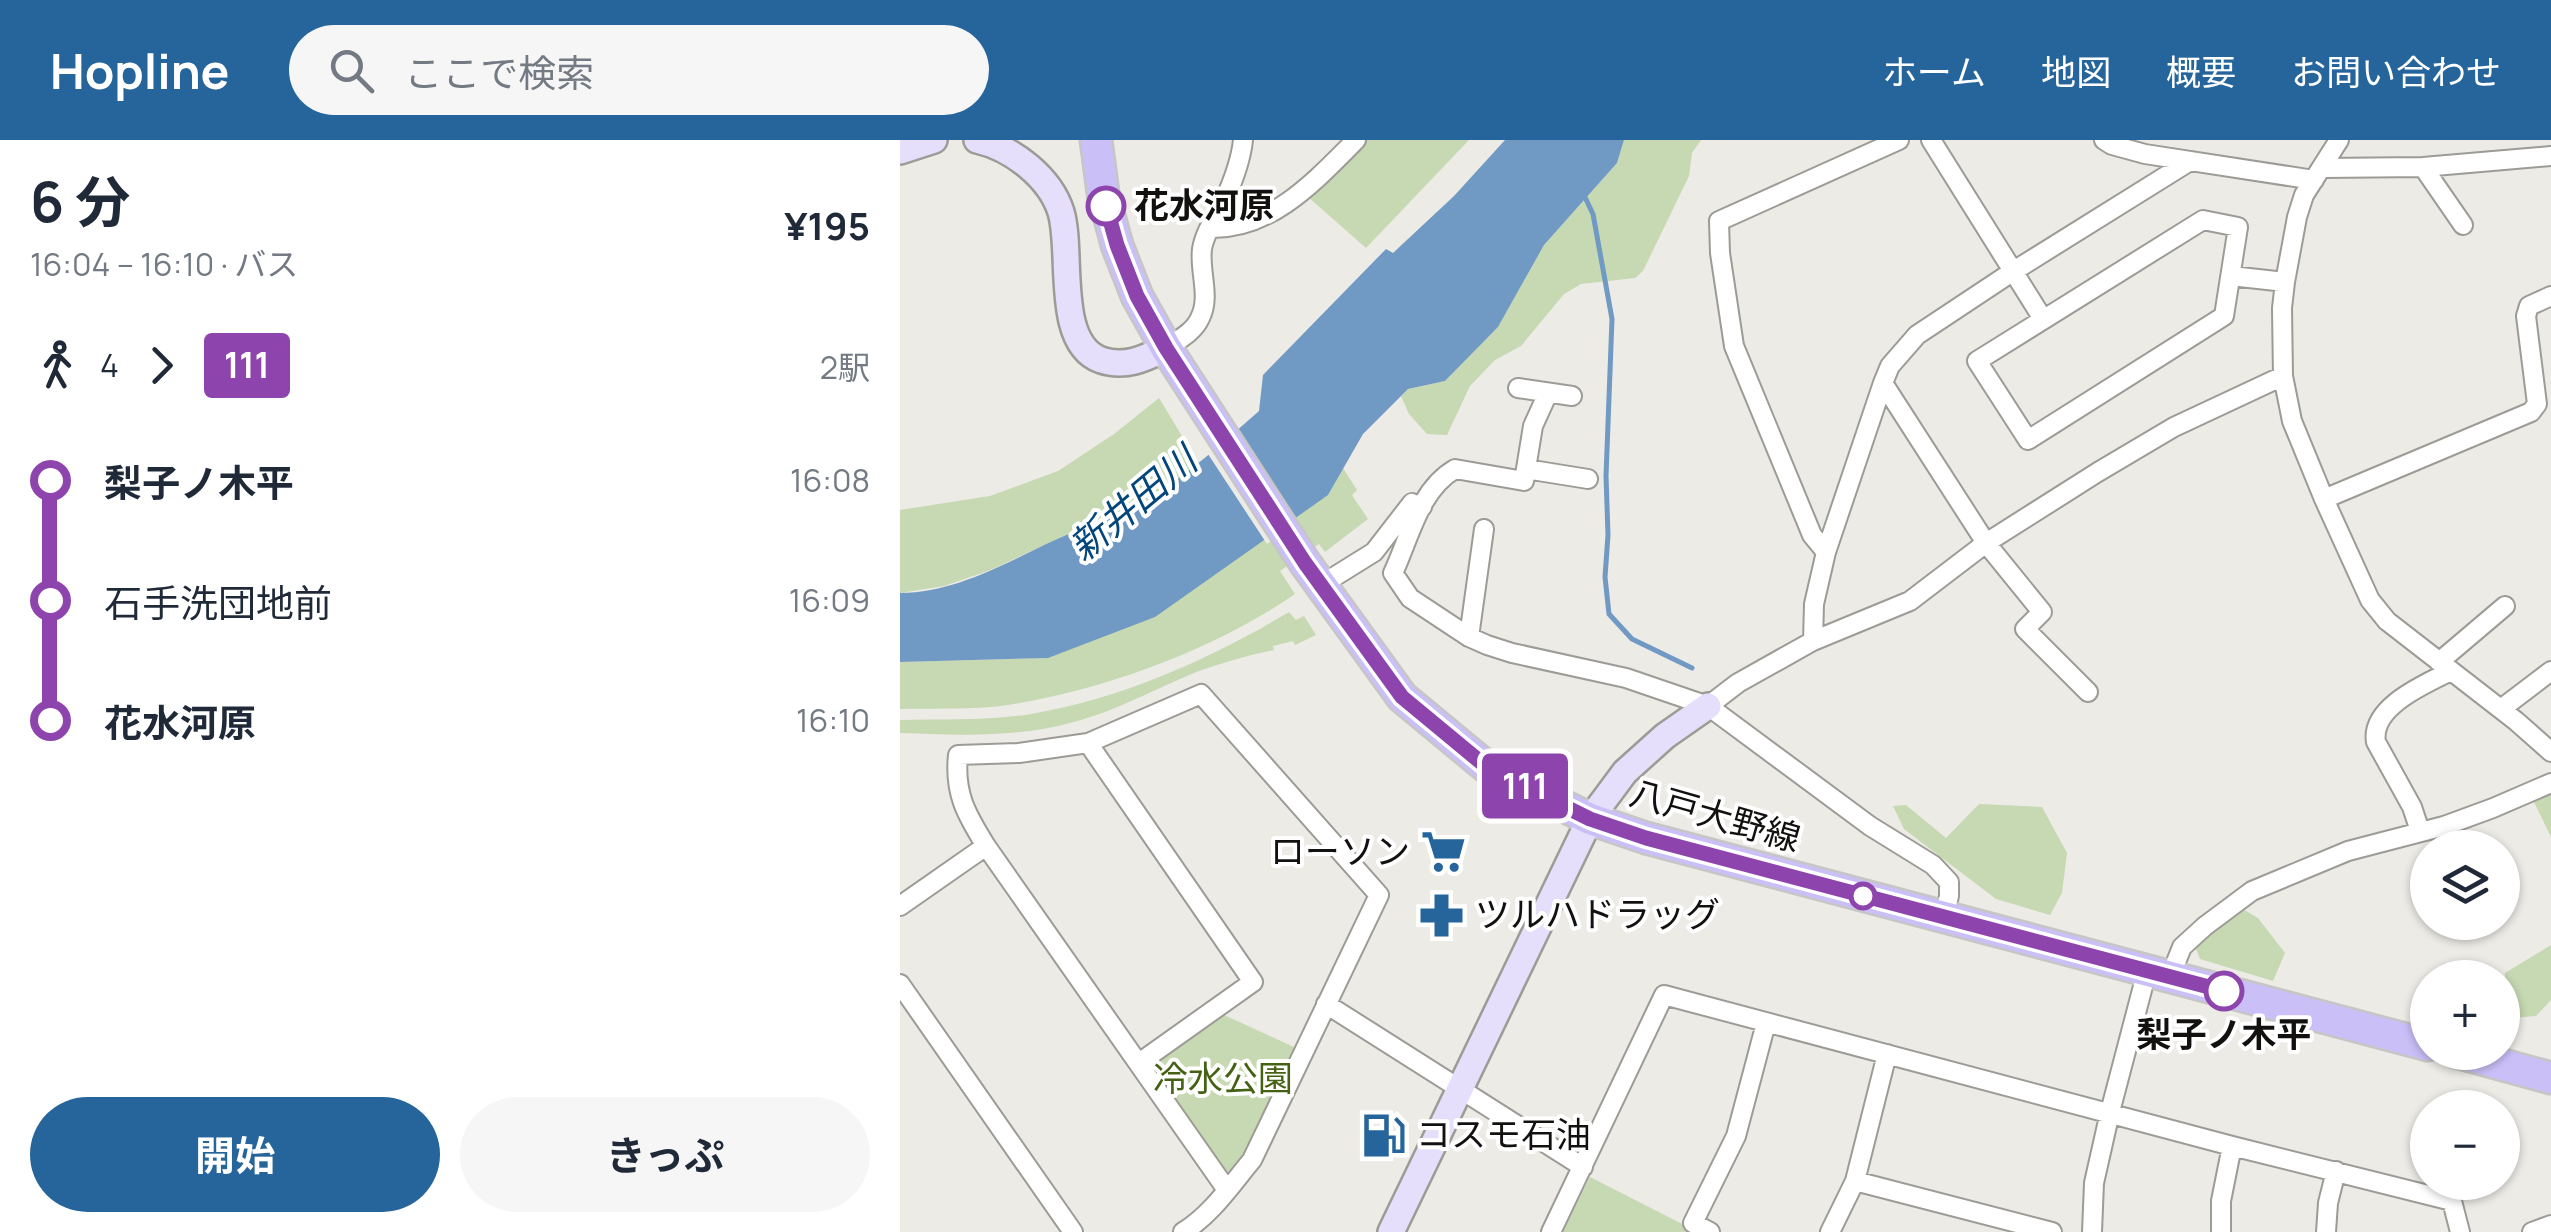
<!DOCTYPE html>
<html lang="ja">
<meta charset="utf-8">
<style>
:root{--surface:#fff;--page:#f6f6f7;--text:#1f2937;--muted:#747a83;--accent:#26659b}
body{margin:0;font-family:Manrope,"Noto Sans JP",sans-serif;background:var(--page);color:var(--text);height:100vh;display:flex;flex-direction:column;font-size:38px;white-space:nowrap}
*{box-sizing:border-box;margin:0}
p{font-size:32px;color:var(--muted)}
.icon{flex:none;width:55px;height:55px;fill:none;stroke:currentColor;stroke-width:2;stroke-linecap:round;stroke-linejoin:round}
.map{position:relative;flex:1;overflow:hidden}
.panel{display:flex;flex-direction:column;background:var(--surface);width:900px}
.panel>*{flex:none}
.badge{padding:0 20px;border-radius:8px;font-size:35px;line-height:65px}
.buttons{position:absolute;left:1510px;top:690px;display:grid;gap:20px}
.buttons a{display:grid;place-items:center;width:110px;height:110px;border-radius:50%;background:var(--surface);box-shadow:0 2px 8px #0004;font-size:50px}
.map>.badge{position:absolute;translate:-50% -50%;box-shadow:0 0 0 5px #fff}
.legs{display:flex;align-items:center;gap:15px;height:110px;padding:0 30px;font-size:32px}
.legs p{margin-inline-start:auto}
.overview{display:flex;align-items:center;justify-content:space-between;height:170px;padding:0 30px}
h1{font-size:55px;font-weight:700;line-height:75px}
.primary-button{display:flex;gap:20px;margin-top:auto;padding:20px 30px}
.primary-button a{flex:1;height:115px;border-radius:60px;background:var(--accent);color:#fff;font-size:40px;font-weight:700;line-height:115px;text-align:center}
.primary-button a+a{background:var(--page);color:var(--text)}
ul{padding:0 30px;list-style:none}
li{display:flex;align-items:center;gap:35px;height:120px;font-size:38px}
li i{display:grid;place-items:center;width:15px;height:100%;margin:0 12px;background:currentColor}
li i::after{content:'';width:25px;height:25px;margin:-12px;border:8px solid;border-radius:50%;background:var(--surface)}
li p{margin-inline-start:auto}
li:first-child i{background:linear-gradient(#0000 50%,currentColor 0)}
li:last-child i{background:linear-gradient(currentColor 50%,#0000 0)}
header{display:flex;align-items:center;gap:60px;box-sizing:border-box;height:140px;padding:0 50px;background:var(--accent);color:#fff}
header strong{font-size:48px}
nav{display:flex;gap:55px;margin-inline-start:auto;font-size:35px}
.search{width:700px;height:90px;background:var(--page);display:flex;align-items:center;gap:25px;box-sizing:border-box;padding:0 35px;border-radius:55px;color:var(--muted);font-size:38px}
main{display:flex;flex:1;min-height:0}
.map>svg:first-child{display:block}
.green{fill:#c6d9b2}
.water{fill:#7099c4}
.pier{fill:#edebe6}
.lines{fill:none;stroke-linecap:round;stroke-linejoin:round}
.stream{stroke:#7099c4;stroke-width:5}
.street-casing{stroke:#9d9b96;stroke-width:22}
.secondary-casing{stroke:#9d9b96;stroke-width:30}
.primary-casing{stroke:#c6c6c6;stroke-width:35}
.street{stroke:#fff;stroke-width:18}
.secondary{stroke:#e5dffc;stroke-width:25}
.primary{stroke:#cbbff8;stroke-width:30}
.line-1-casing{stroke:#fff;stroke-width:22}
.line-1{stroke:#8e44ad;stroke-width:15}
.stop-1-dot{fill:#fff;stroke:#8e44ad;stroke-width:5}
.labels{text-anchor:middle;stroke-width:8;stroke-linejoin:round;paint-order:stroke}
.stop-label{font-size:35px;font-weight:bold;fill:#121110;stroke:#fff;text-anchor:start}
.street-label{font-size:35px;fill:#121110;stroke:#fff}
.poi-label{font-size:35px;fill:#121110;stroke:#fff;text-anchor:start}
.park-label{font-size:35px;fill:#456214;stroke:#fff}
.water-label{font-size:38px;font-style:italic;fill:#03467b;stroke:#fff}
</style>
<header>
<strong>Hopline</strong>
<div class="search"><svg class="icon" aria-label="search" viewBox="0 0 24 24"><circle cx="10" cy="10" r="6"/><path d="M15 15l6 6"/></svg>ここで検索</div>
<nav><a>ホーム</a><a>地図</a><a>概要</a><a>お問い合わせ</a></nav>
</header>
<main>
<section class="panel">
<div class="overview"><div><h1>6 分</h1><p>16:04 – 16:10 · バス</p></div><b>¥195</b></div>
<div class="legs"><svg class="icon" aria-label="walk" viewBox="0 0 24 24"><circle cx="13" cy="4" r="2"/><path d="M13 8l-2 6 4 7M11 14l-3 7M7 12l3-4h3l4 4"/></svg>4<svg class="icon" aria-label="forward" viewBox="0 0 24 24"><path d="M9 5l7 7-7 7"/></svg><b class="badge" style="background:#8e44ad;color:#fff">111</b><p>2駅</p></div>
<ul>
<li><i style="color:#8e44ad"></i><b>梨子ノ木平</b><p>16:08</p></li>
<li><i style="color:#8e44ad"></i><span>石手洗団地前</span><p>16:09</p></li>
<li><i style="color:#8e44ad"></i><b>花水河原</b><p>16:10</p></li>
</ul>
<div class="primary-button"><a>開始</a><a>きっぷ</a></div>
</section>
<div class="map">
<svg width="1651" height="1092" viewBox="0 0 1651 1092">
<rect width="100%" height="100%" fill="#edebe6"/>
<path class="green" d="M464 0H569L466 108 407 56Z
M724 0H801L792 13 789 36 743 131 735 138 681 144 664 154 621 206 595 220 570 246 547 295 527 294 509 274 501 256 508 249 545 241 598 187 644 105 717 23Z
M259 258 299 324 246 361 168 394 88 431 44 446 0 453V370L90 356 158 331 214 294Z
M443 328 457 350 452 355 468 379 425 412 419 404 380 431 395 454C313 511 199 552 101 566 68 570 33 568 0 569V522L147 518 428 355Z
M389 472 396 480 404 476 416 495 395 505 393 501 373 506 374 510C348 515 324 522 299 531 256 548 215 572 170 583 115 598 56 595 0 593V580C43 579 88 581 131 574 223 558 310 519 389 472Z
M1651 652V697L1633 660Z
M1079 664 1142 667 1167 713 1162 753 1150 775 1096 759 1004 689 993 666 1006 665 1046 698Z
M1341 768 1358 778 1385 813 1373 841 1300 819 1294 804Z
M1651 805V860L1636 876 1613 878 1604 862 1605 833Z
M322 874 396 908 341 1022 333 1031H322L252 932 254 922Z
M690 1037 798 1092H662Z"/>
<path class="water" d="M605 0H724L717 23 644 105 598 187 545 241 508 249 463 294 428 355 255 477 148 518 0 522V453C62 453 118 415 173 392 198 381 228 373 251 358 290 332 324 302 359 271L363 235 486 109 493 113 554 56Z"/>
<path class="pier" d="M334 287 397 383 367 404 306 311Z"/>
<g class="lines">
<path class="stream" d="M683 53 693 74 712 179 706 336 708 395 705 437 709 474 732 499 792 528"/>
<defs>
<path id="street" d="M1031 0 1143 179
M1204 0 1212 5 1245 14 1414 40
M1439 0 1404 55 1397 77 1385 142 1382 168 1383 236 1392 281 1424 359 1470 460 1487 481 1616 581 1651 612
M1523 27 1563 85
M1423 28 1523 27 1651 16
M1303 80 1338 87 1324 176 1128 300 1077 221Z
M310 88C371 90 415 41 456 0
M1331 136 1385 142
M266 208C278 200 294 192 300 178 311 157 299 131 302 109 305 91 317 75 325 59 333 41 341 20 343 0
M983 243 1086 403 1142 472 1125 489 1188 552
M618 248 672 256
M648 253 633 286 624 341 555 329C519 350 510 397 493 433L510 458 569 497 587 505 612 513 726 538 808 566 970 686 1033 725 1049 742V756L1044 777
M626 329 688 339
M1424 359 1631 272 1637 264 1626 176 1629 166 1651 156
M926 412 912 395 834 206 820 113 819 81 999 0
M421 445 474 412 512 363 522 367
M569 497 584 389
M913 501 914 464 926 412 983 243 990 226 1017 195 1112 132 1290 21
M1539 522 1605 466
M808 566 838 543 913 501 1010 461 1086 403 1198 332 1274 287 1383 236
M1601 569 1651 531
M188 603 353 842 239 923
M1520 691 1512 667 1476 602C1470 567 1525 544 1551 531
M0 766 86 706
M1270 837 1282 807 1305 786 1352 751 1448 711 1544 686 1593 668 1651 643
M0 844 173 1092
M426 864 683 1027
M955 1041 1152 1092
M283 1092C311 1075 331 1045 352 1020L479 755 301 554 188 603 119 613 58 615C54 653 66 674 86 706L327 1050
M651 1092 764 855 1332 1006 1552 1061 1560 1092
M810 1092 793 1083 836 996 866 883
M930 1092 955 1041 987 914
M1192 1092 1194 1043 1210 972 1247 831
M1321 1092V1061L1332 1006
M1426 1092 1428 1063 1436 1031
M1632 1092 1651 1085"/>
<path id="secondary" d="M77 0C112 8 150 37 161 72 173 112 154 203 201 220 225 228 244 219 266 208
M0 11 34 0
M491 1092 690 679 725 632 765 596 808 566"/>
<path id="primary" d="M196 0 203 53 217 105 237 156 266 208 405 423 502 557 589 629 690 679 746 698 1528 905
M1556 912 1651 938"/>
</defs>
<use href="#street" class="street-casing"/>
<use href="#secondary" class="secondary-casing"/>
<use href="#primary" class="primary-casing"/>
<use href="#street" class="street"/>
<use href="#secondary" class="secondary"/>
<use href="#primary" class="primary"/>
</g>
<g class="lines">
<defs>
<path id="line-1" d="M206 66 217 105 237 156 266 208 405 423 502 557 589 629 690 679 746 698 1324 851"/>
</defs>
<use href="#line-1" class="line-1-casing"/>
<use href="#line-1" class="line-1"/>
</g>
<defs>
<symbol id="supermarket-bare" viewBox="-9 -9 18 18"><path d="M-6-5.5h2.5l.6 2H6L4.5 2H-2.5L-4.4-4H-6ZM-1.5 3.2a1.3 1.3 0 1 0 .1 0ZM3 3.2a1.3 1.3 0 1 0 .1 0Z" fill="#26659b" stroke="#fff" stroke-width="2.5" paint-order="stroke"/></symbol>
<symbol id="pharmacy-bare" viewBox="-9 -9 18 18"><path d="M-2-6h4v4h4v4h-4v4h-4v-4h-4v-4h4Z" fill="#26659b" stroke="#fff" stroke-width="2.5" paint-order="stroke"/></symbol>
<symbol id="fuel-bare" viewBox="-9 -9 18 18"><path d="M-5.5-6h7V0h2V4h1.3V-2.5L3-4.5l.8-.8L6-3V5H2.5V1h-1V6h-7ZM-4.2-4.7v3.2H.2V-4.7Z" fill="#26659b" stroke="#fff" stroke-width="2.5" paint-order="stroke"/></symbol>
</defs>
<g fill-rule="evenodd">
<use href="#supermarket-bare" x="512" y="680" width="63" height="63"/>
<use href="#pharmacy-bare" x="510" y="744" width="63" height="63"/>
<use href="#fuel-bare" x="452" y="964" width="63" height="63"/>
</g>
<g class="stop-1-dot">
<circle cx="206" cy="66" r="18"/>
<circle cx="963" cy="756" r="12"/>
<circle cx="1324" cy="851" r="18"/>
</g>
<g class="labels">
<g class="stop-label">
<text x="234" y="78">花水河原</text>
<text x="1324" y="907" text-anchor="middle">梨子ノ木平</text>
</g>
<g class="street-label">
<text transform="translate(815 676) rotate(16)" y="12">八戸大野線</text>
</g>
<g class="poi-label">
<text x="510" y="724" text-anchor="end">ローソン</text>
<text x="575" y="787">ツルハドラッグ</text>
<text x="516" y="1007">コスモ石油</text>
</g>
<g class="park-label">
<text x="323" y="951">冷水公園</text>
</g>
<g class="water-label">
<text transform="translate(233 364) rotate(-40)" y="13">新井田川</text>
</g>
</g>
</svg>
<div class="buttons">
<a><svg class="icon" aria-label="layers" viewBox="0 0 24 24"><path d="M12 4l9 5-9 5-9-5zM3 14l9 5 9-5"/></svg></a>
<a>+</a>
<a>−</a>
</div>
<b class="badge" style="left:625px;top:646px;background:#8e44ad;color:#fff">111</b>
</div>
</main>
